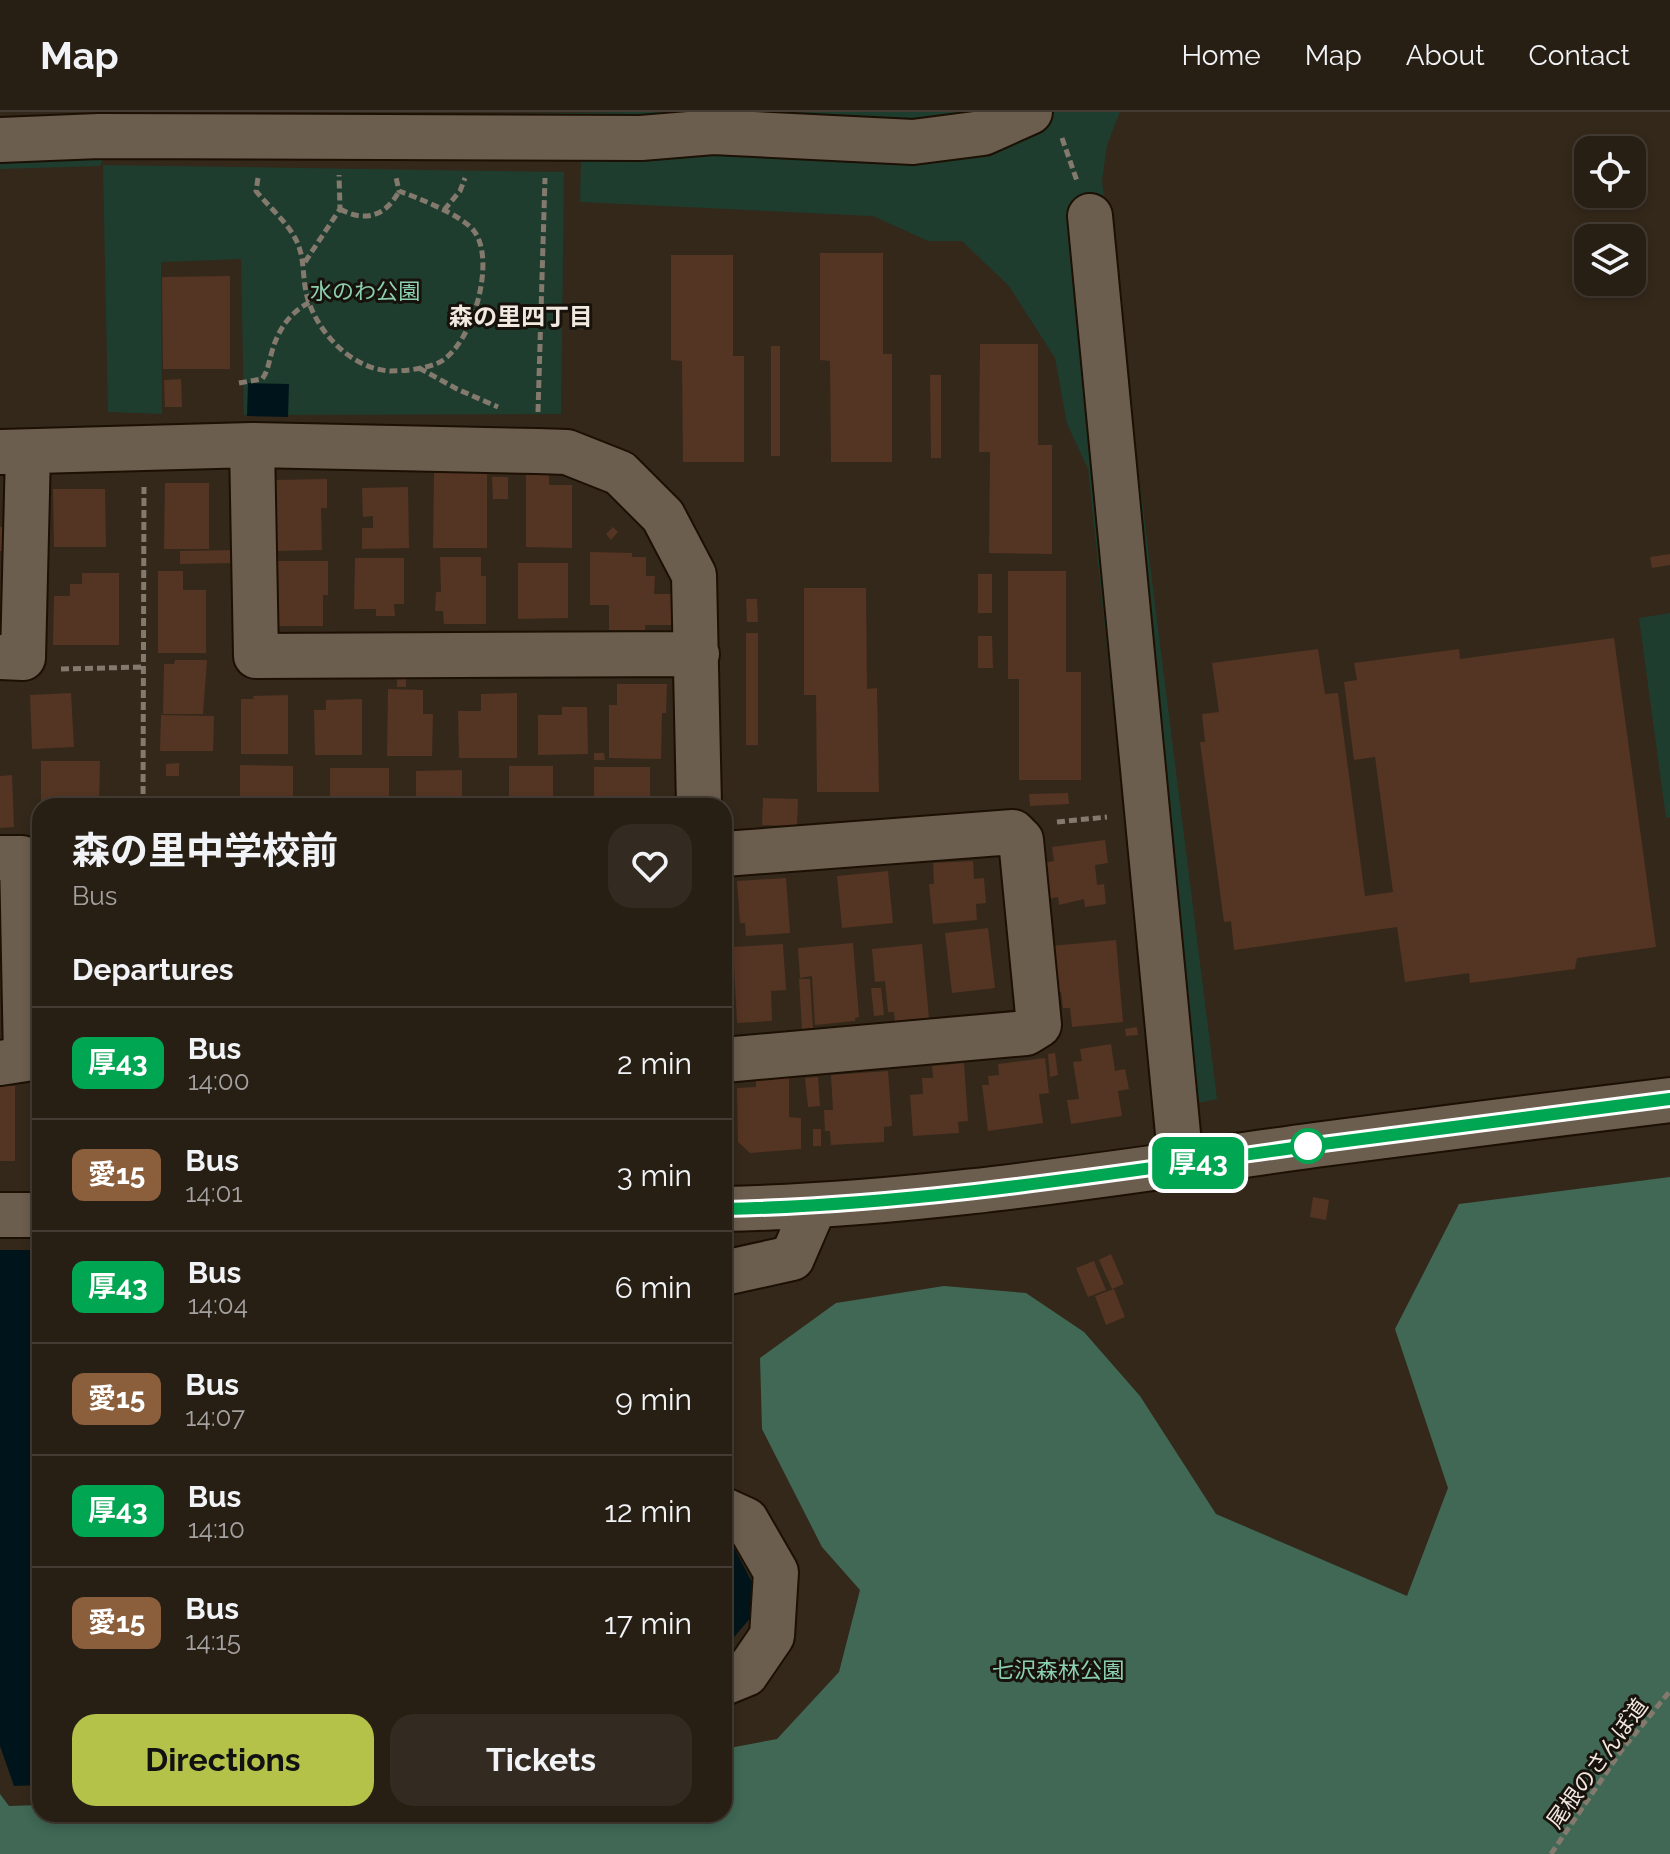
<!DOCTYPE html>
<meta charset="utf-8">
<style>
:root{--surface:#271e14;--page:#332b22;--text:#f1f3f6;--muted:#a4a2a0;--line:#433c34;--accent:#b4c24a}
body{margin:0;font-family:Raleway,"Noto Sans JP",sans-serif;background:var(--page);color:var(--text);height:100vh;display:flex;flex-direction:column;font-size:30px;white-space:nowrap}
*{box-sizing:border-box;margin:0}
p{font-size:26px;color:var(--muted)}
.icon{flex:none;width:44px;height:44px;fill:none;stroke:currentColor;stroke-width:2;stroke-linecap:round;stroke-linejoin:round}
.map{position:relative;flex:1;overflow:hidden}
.drawer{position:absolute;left:32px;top:686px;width:700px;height:1024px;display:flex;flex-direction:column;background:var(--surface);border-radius:24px;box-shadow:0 4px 12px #0003,0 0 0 2px var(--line)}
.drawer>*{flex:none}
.badge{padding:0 16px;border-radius:12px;font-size:28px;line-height:52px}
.controls{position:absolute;left:1574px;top:24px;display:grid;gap:16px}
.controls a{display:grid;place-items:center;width:72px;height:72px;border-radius:16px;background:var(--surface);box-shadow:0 4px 12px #0003,0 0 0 2px var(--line);font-size:40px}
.map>.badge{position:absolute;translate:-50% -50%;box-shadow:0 0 0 4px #fff}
h2{padding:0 40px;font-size:30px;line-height:72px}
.round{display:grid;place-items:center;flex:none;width:84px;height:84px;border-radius:24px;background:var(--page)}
.headline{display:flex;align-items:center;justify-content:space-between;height:136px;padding:0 40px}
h1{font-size:38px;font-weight:700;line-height:60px}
.cta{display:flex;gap:16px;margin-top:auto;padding:16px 40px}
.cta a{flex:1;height:92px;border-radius:24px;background:var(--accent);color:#111;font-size:32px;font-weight:700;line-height:92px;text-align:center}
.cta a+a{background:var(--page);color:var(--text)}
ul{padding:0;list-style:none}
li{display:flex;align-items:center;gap:24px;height:112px;padding:0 40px;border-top:2px solid var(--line)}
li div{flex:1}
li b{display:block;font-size:30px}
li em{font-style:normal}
li .badge{min-width:88px;font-weight:700;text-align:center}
header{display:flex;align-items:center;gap:48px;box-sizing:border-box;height:112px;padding:0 40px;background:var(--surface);border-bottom:2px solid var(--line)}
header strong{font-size:38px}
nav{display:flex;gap:44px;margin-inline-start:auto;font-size:28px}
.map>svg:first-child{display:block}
.green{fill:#1e3d2f}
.forest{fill:#406855}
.water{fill:#00151b}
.building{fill:#543423}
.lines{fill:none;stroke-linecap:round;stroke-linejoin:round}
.minor-casing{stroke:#1c1004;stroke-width:48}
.path{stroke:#83796d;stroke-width:5;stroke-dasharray:8 4;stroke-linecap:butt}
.minor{stroke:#6c5e4e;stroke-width:44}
.line-casing{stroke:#fff;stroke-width:18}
.line{stroke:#00a651;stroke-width:12}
.stop-dot{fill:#fff;stroke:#00a651;stroke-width:4}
.labels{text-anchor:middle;stroke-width:6;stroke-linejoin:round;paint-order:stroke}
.park-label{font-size:22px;fill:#8bd0af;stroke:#18120c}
.street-label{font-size:22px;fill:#f1e8df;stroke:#18120c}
.neighbourhood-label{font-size:24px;font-weight:bold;fill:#f1e8df;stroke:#18120c}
</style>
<header>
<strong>Map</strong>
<nav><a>Home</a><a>Map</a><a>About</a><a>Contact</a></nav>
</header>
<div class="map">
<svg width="1670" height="1742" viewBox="0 0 1670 1742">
<rect width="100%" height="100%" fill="#34281a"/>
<path class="green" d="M640 0H1120L1107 33 1102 69 1217 987 1156 1000 1088 357 1067 312 1055 246 1009 174 962 129H928L873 104 580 90 581 48 514 45 103 47 100 54 0 57V8Z
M103 53 564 60 561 302 244 303 241 147 161 150 162 302 108 300Z
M1670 501V705L1666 706 1639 506Z"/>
<path class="forest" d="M1670 1065V1742H0V1682L9 1694 40 1693V1702H724V1637L777 1627 839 1560 860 1478 822 1435 762 1317 760 1246 836 1191 944 1174 1026 1181 1084 1220 1140 1284 1216 1402 1407 1484 1448 1376 1395 1217 1459 1092Z"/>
<path class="water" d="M248 271 289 272 288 305 247 304Z
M0 1138H40V1673L14 1674 0 1634Z
M724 1424 729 1426 763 1491 724 1537Z"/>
<path class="building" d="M820 141H883V242H892V350H831L830 249 820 248Z
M671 143H733V244H744V350H683L682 249 671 248Z
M230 164V257H163L162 165Z
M980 232H1038V333H1052V442L989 441 990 340H979Z
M771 234H780V344H771Z
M930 263H941V346H931Z
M181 267 182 295H165L164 268Z
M434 361H487V436H433Z
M526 363H549V373H572V436L526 435Z
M492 365H508V387H493Z
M327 367V396H321L322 438 276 439 275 368Z
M165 371H209V437H164Z
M408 375 409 436 362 437V416H373V404L363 405 362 376Z
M53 377H105L106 435H54Z
M0 415H6L5 439H0Z
M613 415 618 420 611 428 606 422Z
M234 438V451L180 452V439Z
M590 440 632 441V445H646V464H655L654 482H671V513H645V518H609V493H590Z
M1670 442V453L1652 456 1650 445Z
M440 445H481V464H486V512H444L443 499H435L436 480H441Z
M355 446H404V492H394L395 504H376V497H354Z
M277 449H328V483H323V514H277Z
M518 451H568V506L518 507Z
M158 459H183V478H206V541H158Z
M1008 459H1066V560H1081V668H1019V567H1008Z
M82 461H119V533H53L54 484H70V472H82Z
M978 462H992V501H978Z
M804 476H866L867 577 877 576 879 680H817L816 583H804Z
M746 487H757L758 510H747Z
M746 521H758V633H746Z
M978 524H992L993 556H978Z
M1614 526 1656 835 1577 846 1575 857 1470 871 1469 861 1405 870 1397 815 1234 838 1231 809 1224 810 1200 630H1205L1202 602 1219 600 1212 551 1318 537 1325 582 1338 581 1365 784 1393 780 1375 645 1354 648 1344 570 1357 568 1354 551 1459 537 1460 547Z
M175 548H207L203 602H163L164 552H174Z
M397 563H406V575H397Z
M617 572H667L666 601H662L661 647 609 646V593H617Z
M388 577 423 578V602H433L432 644H387Z
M71 581 74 635 32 637 30 583Z
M517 581V646H459L458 599H481V582Z
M288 583V642H241V587H254L253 584Z
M362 587V643H315L314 598H326V588Z
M562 595H587L588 642 538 643V603H562Z
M161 603 214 604 213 639H160Z
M594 641H604L605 648H594Z
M41 649H100L99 694H41Z
M179 651V664H166V652Z
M240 653 293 654V694H240Z
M509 654H553V694L509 693Z
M594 655H650V690H668V694H594Z
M330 656H389V694H343V688H330Z
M462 658V694H416V659Z
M12 663 14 715 0 716V664Z
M1068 681 1069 692 1030 694 1029 682Z
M763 686 798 687 797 714 762 713Z
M162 687H211V694H162Z
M1105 728 1108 751 1095 753 1097 773 1104 772 1106 792 1085 795 1084 787 1059 793 1058 785 1049 787 1044 751 1054 749 1052 735Z
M973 749 974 767 984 766 986 791 976 792 977 808 933 812 929 772H934L933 751Z
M888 759 893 811 842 816 837 764Z
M786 766 790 821 746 824 745 811H740L737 769Z
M988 816 995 876 952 881 945 821Z
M1116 828 1123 910 1072 915 1070 896H1063L1061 880 1055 881 1051 834Z
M853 831 859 905 855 906V909L815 913 812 864 800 866 798 836Z
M783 832 786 878 771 879 772 909 737 911 733 835Z
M922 832 929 906 895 910 894 900H888L885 869 875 870 872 837Z
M799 867H810L813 916 802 917Z
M871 876H881L884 903 874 904Z
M1137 915 1138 923 1126 924 1125 917Z
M1111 932 1115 959 1125 957 1129 977 1118 979 1122 1004 1071 1012 1067 988 1079 987 1073 950 1082 949 1080 937Z
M1055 941 1058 963 1050 965 1048 942Z
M1045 946 1049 981 1039 982 1043 1011 988 1019 982 973H989L988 964 999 963 998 952Z
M964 951 968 1009 958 1010 959 1021 913 1024 910 983 923 982 922 966H933L932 954Z
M888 959 892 1014 884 1015V1030L831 1033 830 1019H825L824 998H833L831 963Z
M789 965V1005L801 1006V1037L750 1041 738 1030 737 976 756 975V966Z
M818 965 820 994 808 995 805 966Z
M0 974H15V1049H0Z
M813 1017H821V1034H813Z
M1313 1085 1329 1088 1326 1108 1310 1105Z
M1111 1142 1124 1172 1112 1177 1099 1148Z
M1094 1149 1106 1178 1088 1185 1076 1156Z
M1114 1177 1125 1205 1106 1213 1095 1184Z"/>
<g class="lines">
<defs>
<path id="minor" d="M0 28 99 24 641 26 713 20 913 30 983 21 1030 0
M1090 104 1181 1053
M252 333 256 544 697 542
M0 340 252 333 537 339 567 340 620 361 663 404 694 463 699 694
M0 545 23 546 28 340
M724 742 1013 720 1021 728 1039 913 1026 921 724 948
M0 746H22L26 947 0 951
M724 1097C922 1093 1119 1060 1315 1033 1433 1017 1552 1003 1670 988
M0 1103H40
M724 1161 792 1146 814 1095
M724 1398 746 1408 776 1460 772 1524 746 1562 724 1571"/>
</defs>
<use href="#minor" class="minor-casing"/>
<path class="path" d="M1062 26 1077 69
M258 66 256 79C268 94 286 109 295 126 305 144 302 161 306 180 314 217 350 257 390 259 405 259 424 257 438 251 472 235 497 149 474 119 462 103 418 86 399 79L396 65
M340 97C365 111 386 104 399 79
M444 98 460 79 465 66
M305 150 340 97 339 63
M419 256 457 277 498 295
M239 271 262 267C268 259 268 253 271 243 277 219 289 201 310 190
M538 300 545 66
M61 557 144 555
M143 694 144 375
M1057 710 1107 705
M1551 1742 1621 1639 1670 1579"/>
<use href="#minor" class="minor"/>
</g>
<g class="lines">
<defs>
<path id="line" d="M724 1097C922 1093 1119 1060 1315 1033 1433 1017 1552 1003 1670 987"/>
</defs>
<use href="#line" class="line-casing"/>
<use href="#line" class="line"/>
</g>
<circle class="stop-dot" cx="1308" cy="1034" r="16"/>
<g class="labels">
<g class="park-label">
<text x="365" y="187">水のわ公園</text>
<text x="1058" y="1566">七沢森林公園</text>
</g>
<g class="street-label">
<text transform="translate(1597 1651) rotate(-54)" y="8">尾根のさんぽ道</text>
</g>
<g class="neighbourhood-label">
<text x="521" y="213">森の里四丁目</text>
</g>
</g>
</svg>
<div class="controls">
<a><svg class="icon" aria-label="locate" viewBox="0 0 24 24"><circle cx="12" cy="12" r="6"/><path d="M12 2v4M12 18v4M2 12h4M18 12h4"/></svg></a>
<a><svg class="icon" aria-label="layers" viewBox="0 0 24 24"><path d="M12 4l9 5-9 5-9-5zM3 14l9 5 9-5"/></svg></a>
</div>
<b class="badge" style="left:1198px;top:1051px;background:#00a651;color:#fff">厚43</b>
<section class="drawer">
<div class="headline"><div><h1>森の里中学校前</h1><p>Bus</p></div><a class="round"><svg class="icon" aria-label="heart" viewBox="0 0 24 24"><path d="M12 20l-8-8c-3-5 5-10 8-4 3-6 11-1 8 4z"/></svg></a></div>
<h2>Departures</h2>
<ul>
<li><span class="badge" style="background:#00a651;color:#fff">厚43</span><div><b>Bus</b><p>14:00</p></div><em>2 min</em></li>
<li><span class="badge" style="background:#8b5e3c;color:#fff">愛15</span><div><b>Bus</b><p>14:01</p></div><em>3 min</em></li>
<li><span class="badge" style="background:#00a651;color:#fff">厚43</span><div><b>Bus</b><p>14:04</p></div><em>6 min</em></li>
<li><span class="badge" style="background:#8b5e3c;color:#fff">愛15</span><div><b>Bus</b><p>14:07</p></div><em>9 min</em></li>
<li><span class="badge" style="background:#00a651;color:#fff">厚43</span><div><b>Bus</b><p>14:10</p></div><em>12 min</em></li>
<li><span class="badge" style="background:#8b5e3c;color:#fff">愛15</span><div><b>Bus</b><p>14:15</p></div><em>17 min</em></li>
</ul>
<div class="cta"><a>Directions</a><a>Tickets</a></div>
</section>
</div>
